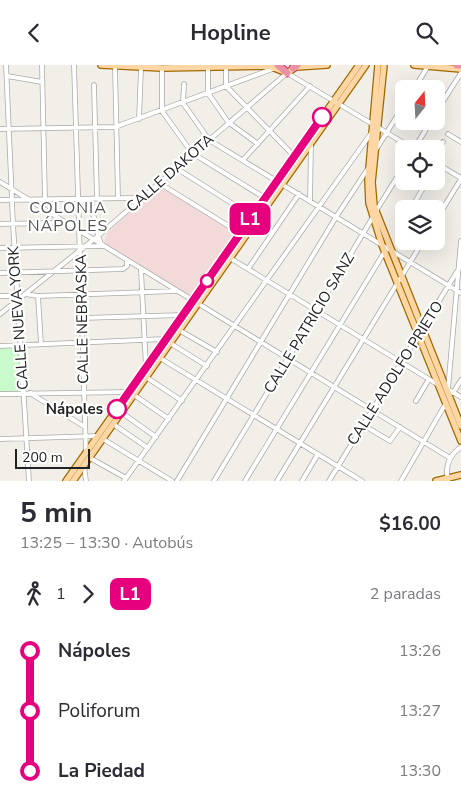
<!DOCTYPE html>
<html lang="es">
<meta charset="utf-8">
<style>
:root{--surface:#fff;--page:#f7f7f7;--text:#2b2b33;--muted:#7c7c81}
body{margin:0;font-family:"Nunito Sans",sans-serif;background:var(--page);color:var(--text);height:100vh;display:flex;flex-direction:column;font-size:19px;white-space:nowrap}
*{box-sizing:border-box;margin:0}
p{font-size:16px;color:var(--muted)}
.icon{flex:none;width:28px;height:28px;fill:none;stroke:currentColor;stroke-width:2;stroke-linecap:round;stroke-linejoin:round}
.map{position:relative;height:416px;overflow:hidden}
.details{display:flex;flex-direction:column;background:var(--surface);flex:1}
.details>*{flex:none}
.badge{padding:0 10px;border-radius:8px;font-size:18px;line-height:32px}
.needle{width:32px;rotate:18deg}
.buttons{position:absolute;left:395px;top:15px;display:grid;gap:10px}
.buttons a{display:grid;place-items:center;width:50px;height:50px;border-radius:8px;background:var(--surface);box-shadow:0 5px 20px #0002;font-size:25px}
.scale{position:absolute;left:15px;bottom:12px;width:75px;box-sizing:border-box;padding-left:5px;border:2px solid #222;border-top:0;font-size:14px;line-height:18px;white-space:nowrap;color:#222;-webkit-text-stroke:4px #fff;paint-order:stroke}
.map>.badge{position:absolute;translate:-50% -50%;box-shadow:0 0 0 2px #fff}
.legs{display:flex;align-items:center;gap:8px;height:55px;padding:0 20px;font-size:16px}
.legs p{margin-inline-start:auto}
.head{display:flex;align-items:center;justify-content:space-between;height:85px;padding:0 20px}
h1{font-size:28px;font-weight:700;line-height:38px}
ul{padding:0 20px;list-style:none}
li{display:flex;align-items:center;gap:18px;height:60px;font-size:19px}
li i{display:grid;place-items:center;width:8px;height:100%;margin:0 6px;background:currentColor}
li i::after{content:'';width:12px;height:12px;margin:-6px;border:4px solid;border-radius:50%;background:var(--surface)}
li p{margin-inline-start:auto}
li:first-child i{background:linear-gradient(#0000 50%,currentColor 0)}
li:last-child i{background:linear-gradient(currentColor 50%,#0000 0)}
header{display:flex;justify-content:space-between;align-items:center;height:65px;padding:0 20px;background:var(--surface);font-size:22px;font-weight:700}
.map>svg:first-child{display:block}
.commercial{fill:#f2dad9}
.park{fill:#c8facc}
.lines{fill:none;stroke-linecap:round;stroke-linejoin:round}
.minor-casing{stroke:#a9a9a9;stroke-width:5.5}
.major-casing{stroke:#a06b00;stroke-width:8}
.highway-casing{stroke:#dc2a67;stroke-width:9}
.minor{stroke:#fff;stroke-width:4}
.major{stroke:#fcd6a4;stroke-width:5.5}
.highway{stroke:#e892a2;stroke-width:7}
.line-1-casing{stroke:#fff;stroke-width:11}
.line-1{stroke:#e6007e;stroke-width:8}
.stop-1-dot{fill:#fff;stroke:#e6007e;stroke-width:2.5}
.labels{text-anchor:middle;stroke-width:4.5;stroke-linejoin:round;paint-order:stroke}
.street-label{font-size:15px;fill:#222;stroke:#fff}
.stop-label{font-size:15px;font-weight:bold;fill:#222;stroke:#fff;text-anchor:end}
.neighbourhood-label{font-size:16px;letter-spacing:1px;fill:#555;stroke:#fff}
</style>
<header><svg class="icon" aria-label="back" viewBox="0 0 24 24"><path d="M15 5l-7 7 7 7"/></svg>Hopline<svg class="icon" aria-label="search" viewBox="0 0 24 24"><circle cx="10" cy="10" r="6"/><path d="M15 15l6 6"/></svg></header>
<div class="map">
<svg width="461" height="416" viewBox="0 0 461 416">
<rect width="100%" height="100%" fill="#f2efe9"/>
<path class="commercial" d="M159 121 234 166 235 170 191 231 103 179 107 168Z"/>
<path class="park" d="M20 281 21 326 0 327V282Z"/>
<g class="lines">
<defs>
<path id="minor" d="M6 0 13 159 29 416
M42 0 45 135
M74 0 86 387
M115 1 118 133
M208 2V28L228 57 258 79
M226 2V21L294 91
M162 3V46L192 88 265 133
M7 11 42 17
M94 20 97 134
M414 24 428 1
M183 38 209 75 461 228
M183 38 184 19
M436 47 461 8
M139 54 141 3
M0 64 115 62 275 3
M448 69 461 77
M377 83 404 40
M414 84 431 56
M436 87 443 77
M243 95 310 21
M436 98 461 113
M176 103 252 151
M0 117 450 393
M159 118 240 168
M0 135 134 133 139 135
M81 135C98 145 94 164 102 181
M310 136 311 78
M411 144 427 116
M376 146 404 101
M436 155 461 114
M0 159 53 158 56 153
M0 183 103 181
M230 193 437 319
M248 204 299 129
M141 205 146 302
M0 208 123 204 127 201V196
M25 229 38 231 176 226
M0 231H17
M38 231 41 279
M0 249 98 171 287 8 414 84
M82 253 183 250
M179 265 217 287
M170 278 207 301
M0 281 165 274
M160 293 362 416
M146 312 182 336
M446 323 461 332
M448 324 461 176
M30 328 85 362
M453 328 461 315
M0 329 130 327
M134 330 169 354
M416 336 429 314
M122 348 156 372
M113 359 148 383
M363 360 390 376 400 362
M0 374 98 371
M103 374 172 416
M90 393 126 413
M84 401 86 416
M124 416 372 67
M177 416 336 152 369 102
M214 416 373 152
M245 416 385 186
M277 416 423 176
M302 416 318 389
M329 416 461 200
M401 416 446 338
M448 416C445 402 449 390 461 382"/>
<path id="major" d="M101 0 162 3 269 1 287 8 296 2 327 0
M378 0 368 115 369 138 382 180 461 376
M384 0 372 117 374 141 461 361
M414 0 461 4
M66 416 359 0
M73 416 366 0
M436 416 461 410"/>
<path id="highway" d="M278 0 287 8
M457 0H460
M293 3 297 0"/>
</defs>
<use href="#minor" class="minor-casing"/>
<use href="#major" class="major-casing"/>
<use href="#highway" class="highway-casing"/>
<use href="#minor" class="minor"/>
<use href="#major" class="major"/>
<use href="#highway" class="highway"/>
</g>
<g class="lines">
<defs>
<path id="line-1" d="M117 344 322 52"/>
</defs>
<use href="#line-1" class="line-1-casing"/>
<use href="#line-1" class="line-1"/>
</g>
<g class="stop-1-dot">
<circle cx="322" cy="52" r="9"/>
<circle cx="207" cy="216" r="6"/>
<circle cx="117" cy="344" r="9"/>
</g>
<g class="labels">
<g class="street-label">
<text transform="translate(170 108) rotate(-41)" y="5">CALLE DAKOTA</text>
<text transform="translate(18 253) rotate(-94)" y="5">CALLE NUEVA YORK</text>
<text transform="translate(82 254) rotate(-91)" y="5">CALLE NEBRASKA</text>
<text transform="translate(309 258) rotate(-59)" y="5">CALLE PATRICIO SANZ</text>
<text transform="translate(395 308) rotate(-58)" y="5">CALLE ADOLFO PRIETO</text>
</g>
<g class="stop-label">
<text x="103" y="349">Nápoles</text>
</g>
<g class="neighbourhood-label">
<text x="68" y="148">COLONIA<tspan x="68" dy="18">NÁPOLES</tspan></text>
</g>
</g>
</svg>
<div class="buttons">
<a><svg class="needle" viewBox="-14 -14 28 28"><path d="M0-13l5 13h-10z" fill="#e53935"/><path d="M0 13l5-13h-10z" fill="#7c7c81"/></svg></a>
<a><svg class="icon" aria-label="locate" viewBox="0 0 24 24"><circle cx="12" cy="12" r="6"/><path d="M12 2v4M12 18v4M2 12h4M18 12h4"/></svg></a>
<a><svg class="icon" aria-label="layers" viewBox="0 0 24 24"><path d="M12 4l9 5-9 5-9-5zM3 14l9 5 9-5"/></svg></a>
</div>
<div class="scale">200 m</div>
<b class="badge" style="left:250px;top:154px;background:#e6007e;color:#fff">L1</b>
</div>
<section class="details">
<div class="head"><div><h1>5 min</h1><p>13:25 – 13:30 · Autobús</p></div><b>$16.00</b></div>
<div class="legs"><svg class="icon" aria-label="walk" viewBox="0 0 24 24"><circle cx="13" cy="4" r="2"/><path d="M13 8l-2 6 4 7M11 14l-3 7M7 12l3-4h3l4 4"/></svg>1<svg class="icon" aria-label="forward" viewBox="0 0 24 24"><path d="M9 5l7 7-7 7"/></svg><b class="badge" style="background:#e6007e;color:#fff">L1</b><p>2 paradas</p></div>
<ul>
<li><i style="color:#e6007e"></i><b>Nápoles</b><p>13:26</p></li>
<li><i style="color:#e6007e"></i><span>Poliforum</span><p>13:27</p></li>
<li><i style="color:#e6007e"></i><b>La Piedad</b><p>13:30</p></li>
</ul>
</section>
